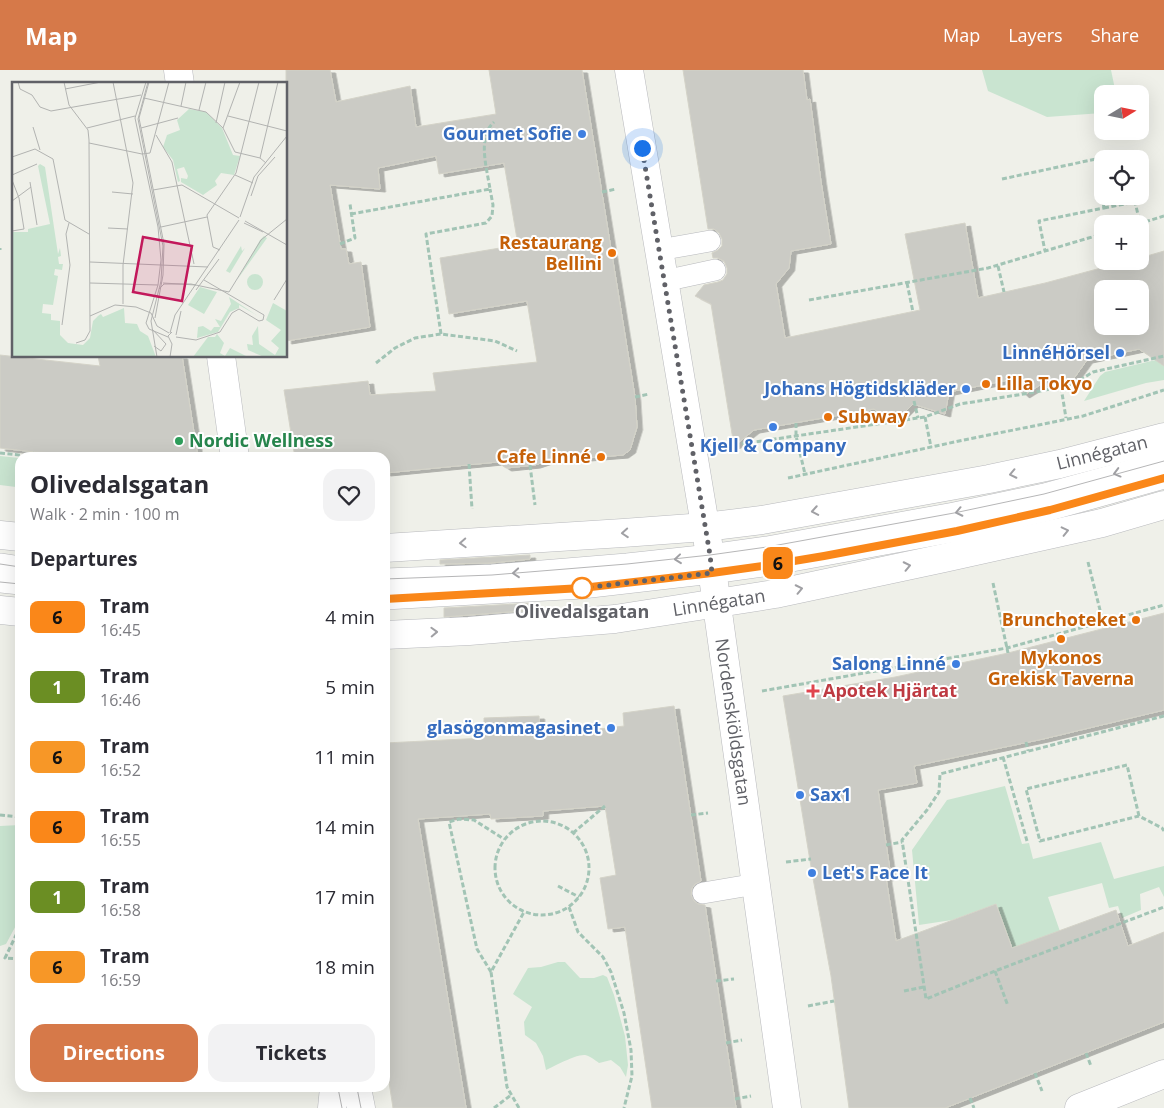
<!DOCTYPE html>
<meta charset="utf-8">
<style>
:root{--surface:#fff;--page:#f2f2f3;--text:#2b2b33;--muted:#7c7c81;--accent:#d67949}
body{margin:0;font-family:"Open Sans",sans-serif;background:var(--page);color:var(--text);height:100vh;display:flex;flex-direction:column;font-size:19px;white-space:nowrap}
*{box-sizing:border-box;margin:0}
p{font-size:16px;color:var(--muted)}
.icon{flex:none;width:28px;height:28px;fill:none;stroke:currentColor;stroke-width:2;stroke-linecap:round;stroke-linejoin:round}
.map{position:relative;flex:1;overflow:hidden}
.panel{position:absolute;left:15px;top:382px;width:375px;height:640px;display:flex;flex-direction:column;background:var(--surface);border-radius:15px;box-shadow:0 5px 20px #0002}
.panel>*{flex:none}
.badge{padding:0 10px;border-radius:8px;font-size:18px;line-height:32px}
.needle{width:32px;rotate:80deg}
.controls{position:absolute;left:1094px;top:15px;display:grid;gap:10px}
.controls a{display:grid;place-items:center;width:55px;height:55px;border-radius:10px;background:var(--surface);box-shadow:0 5px 20px #0002;font-size:25px}
.you{position:absolute;width:25px;height:25px;margin:-12px;border:4px solid #fff;border-radius:50%;background:#1a73e8;box-shadow:0 0 0 8px #1a73e833}
.map>.badge{position:absolute;translate:-50% -50%;box-shadow:0 0 0 2px #fff}
h2{padding:0 15px;font-size:19px;line-height:45px}
.round{display:grid;place-items:center;flex:none;width:52px;height:52px;border-radius:15px;background:var(--page)}
.headline{display:flex;align-items:center;justify-content:space-between;height:85px;padding:0 15px}
h1{font-size:24px;font-weight:700;line-height:38px}
.cta{display:flex;gap:10px;margin-top:auto;padding:10px 15px}
.cta a{flex:1;height:58px;border-radius:15px;background:var(--accent);color:#fff;font-size:20px;font-weight:700;line-height:58px;text-align:center}
.cta a+a{background:var(--page);color:var(--text)}
ul{padding:0;list-style:none}
li{display:flex;align-items:center;gap:15px;height:70px;padding:0 15px}
li div{flex:1}
li b{display:block;font-size:19px}
li em{font-style:normal}
li .badge{min-width:55px;font-weight:700;text-align:center}
header{display:flex;align-items:center;gap:30px;box-sizing:border-box;height:70px;padding:0 25px;background:var(--accent);color:#fff}
header strong{font-size:24px}
nav{display:flex;gap:28px;margin-inline-start:auto;font-size:18px}
.map>svg:first-child{display:block}
.green{fill:#c9e4d0}
.building{fill:#cbcbc5;stroke:#d4d3c8;fill-rule:evenodd;filter:url(#shadow)}
.lines{fill:none;stroke-linecap:round;stroke-linejoin:round}
.service-casing{stroke:#b8b9bd;stroke-width:22}
.minor-casing{stroke:#b8b9bd;stroke-width:29}
.tertiary-casing{stroke:#b8b9bd;stroke-width:29}
.path{stroke:#a2c4b5;stroke-width:3;stroke-dasharray:5 2.5;stroke-linecap:butt}
.service{stroke:#fff;stroke-width:21}
.minor{stroke:#fff;stroke-width:28}
.tertiary{stroke:#fff;stroke-width:28}
.tram{stroke:#b6b6b7;stroke-width:1}
.oneway{stroke:#a0a0a4}
.line-casing{stroke:#fff;stroke-width:11}
.line{stroke:#fa8719;stroke-width:8}
.walk{stroke:#606167;stroke-width:5;stroke-dasharray:0 9}
.shop-dot{fill:#3f7fe0;stroke:#fff;stroke-width:2}
.food-dot{fill:#e8710a;stroke:#fff;stroke-width:2}
.leisure-dot{fill:#2e9e5b;stroke:#fff;stroke-width:2}
.stop-dot{fill:#fff;stroke:#fa8719;stroke-width:2.5}
.health-dot{fill:#e0444e;stroke:#fff;stroke-width:2}
.labels{text-anchor:middle;stroke-width:4;stroke-linejoin:round;paint-order:stroke}
.shop-label{font-size:18px;font-weight:bold;fill:#366cbe;stroke:#fff;text-anchor:end}
.food-label{font-size:18px;font-weight:bold;fill:#c56008;stroke:#fff;text-anchor:end}
.leisure-label{font-size:18px;font-weight:bold;fill:#27864d;stroke:#fff;text-anchor:start}
.street-label{font-size:18px;fill:#606167;stroke:#fff}
.stop-label{font-size:18px;font-weight:bold;fill:#606167;stroke:#fff}
.health-label{font-size:18px;font-weight:bold;fill:#be3a42;stroke:#fff;text-anchor:start}
.inset-road{fill:none;stroke:#b2b3b1;stroke-width:1}
.view{fill:#c2185b;fill-opacity:0.15;stroke:#c2185b;stroke-width:2.5}
.inset-edge{fill:none;stroke:#606167;stroke-width:2.5}
</style>
<header>
<strong>Map</strong>
<nav><a>Map</a><a>Layers</a><a>Share</a></nav>
</header>
<div class="map">
<svg width="1164" height="1038" viewBox="0 0 1164 1038">
<defs>
<filter id="shadow"><feDropShadow dx="5.5" dy="3" stdDeviation="0" flood-color="#0004"/></filter>
</defs>
<rect width="100%" height="100%" fill="#eff0e9"/>
<path class="green" d="M982 0H1111L1116 24H1102V43L1047 47 988 21Z
M1160 289 1164 290V310L1146 313 1084 331 1100 306 1105 302Z
M0 386 19 388 16 417 0 415Z
M1005 716 1022 774 1029 773 1033 789 1101 772 1114 809 1164 796V827L1159 817 1140 824 1141 840 1122 848 1118 836 1109 838 1102 813 1048 827 1063 870 1015 884 996 834 952 850 919 855 912 780 947 730Z
M20 755V848L6 874 0 876V756Z
M558 892H565L580 908H594L603 905 607 907 614 925 625 966 628 995 626 1007 620 997 611 990 599 993C595 990 590 986 585 985 576 984 555 996 546 1000L543 986 536 973 525 965 524 952 532 937 513 924 528 898 541 897Z"/>
<path class="building" d="M286 0H330L336 32 410 16 416 57 496 44 489 0H582L635 327 637 357 630 380 623 385 547 391 535 395 506 398 497 392 385 403V388H295L284 320 368 311 370 325 436 321 433 303 537 292 527 231 449 244 440 188 518 175 504 93 439 104 436 86 378 98 380 119 330 115 341 179H346L349 194 361 192 370 257 286 271Z
M683 0H803L807 30 810 29 821 112 831 174 791 181 789 198 776 214 785 268 920 240 905 164 965 153 978 228 1045 213 1127 191H1140V188L1164 181V296L1139 279 1087 290 1072 311 1048 310 1024 325 1008 310 949 322 945 344 913 334 894 353 874 339 754 360 734 376 711 234 695 226 704 215 718 212 723 210 727 204V198L724 191 718 188H713L712 183 718 180 722 176V169L719 163 714 159H708ZM1102 219H1140V256H1102Z
M0 285 100 296 98 286H182L198 388 35 382 0 378Z
M530 485V489L491 493 440 494V490Z
M534 533V540L444 547V538Z
M1164 543V640L1043 669 914 696 917 713 878 720 891 807 886 808 896 871 996 834 1012 878 1116 840 1128 876 1164 862V952L945 1038H849L831 906 812 803 783 626 895 607 1008 583Z
M674 636 701 811 695 814 692 818 691 825 694 831 698 834 705 835 736 1038H652L625 857 608 859 600 808 616 805 605 736 543 741V746L491 749 490 744 418 749 466 1038H393L385 986V673L484 668V648L539 646 540 666 624 656 623 643Z"/>
<g class="lines">
<defs>
<path id="service" d="M659 180 710 171
M664 211 715 200
M0 494 20 497
M385 509 492 505 627 494 710 485 767 477 954 443 1044 424 1164 391
M0 512 20 514
M385 529 582 518 712 503 770 495 957 461 1050 440 1164 408
M703 823 756 814"/>
<path id="minor" d="M178 0 180 14
M629 0 710 485 787 1038
M221 286 235 388
M357 1018 361 1038
M332 1038 334 1018
M1079 1038 1164 1004"/>
<path id="tertiary" d="M0 465 20 467
M385 478 623 463 705 457 762 450 989 409 1060 394 1164 367
M0 540 20 542
M385 565 469 561 615 549 775 524 944 488 1102 453 1164 435"/>
</defs>
<use href="#service" class="service-casing"/>
<use href="#minor" class="minor-casing"/>
<use href="#tertiary" class="tertiary-casing"/>
<path class="path" d="M1002 109 1096 89 1104 138 1039 151 1045 181
M602 122 616 119
M1104 138 1135 132 1140 153
M351 144 490 119C487 99 477 67 494 52
M1138 154 1164 146
M340 174 355 168 350 134
M0 178V180
M998 196 1004 222
M907 213 913 242
M809 230 988 198 1102 164
M441 264 426 164 486 153 492 146 493 135 490 119
M376 293 395 278 415 268 441 264 495 271 517 281
M1061 317 1066 348
M635 327 649 324
M914 331 918 348
M925 347 931 377
M796 353V366L805 404
M727 376 925 347 960 334 1030 323 1061 317 1075 313 1093 302 1164 286
M0 383 28 386
M34 387 35 382
M27 388 28 386 58 388
M469 394 472 439
M530 395 535 435
M788 408 959 371 1083 346 1164 320
M1088 492 1103 552
M993 513 1008 583
M762 621 1007 578 1164 535
M1164 646 940 704 939 722 927 740 902 770 926 929 995 901 1164 837
M1026 672 1028 681
M1003 687 1027 771
M0 745 20 747
M691 745 708 743
M1139 746 1127 695 1026 719 1040 771 1139 746 1162 758 1164 761
M495 798a47 47 0 1 1 94 0a47 47 0 1 1-94 0Z
M573 763 605 736
M886 775 902 772
M786 792 811 789
M558 816 579 827
M569 837 578 862 603 887 611 902 624 943 631 980 632 1006 624 1038
M20 857 5 888 20 889
M995 901 1008 936
M491 902 477 879 449 752 459 749 474 750 504 769
M716 911 734 909
M904 921 924 917
M808 936 834 931
M726 973 742 970
M1086 983 1091 996
M385 994H386
M1035 1003 1042 1021
M970 1028 974 1038
M735 1029 751 1026
M494 1038 511 1025
M519 1038 507 1017 491 902 524 842"/>
<use href="#service" class="service"/>
<use href="#minor" class="minor"/>
<use href="#tertiary" class="tertiary"/>
<path class="tram" d="M0 494 20 497
M385 509 492 505 627 494 710 485 767 477 954 443 1044 424 1164 391
M0 512 20 514
M385 529 582 518 712 503 770 495 957 461 1050 440 1164 408
M338 1018 342 1038
M357 1018 361 1038"/>
</g>
<defs><path id="oneway-chevron" d="M-2-3.5L2.5 0L-2 3.5" fill="none" stroke-width="1.6" stroke-linecap="round" stroke-linejoin="round" transform="scale(1.25)"/></defs>
<g class="oneway">
<use href="#oneway-chevron" transform="translate(1117 403) rotate(165)"/>
<use href="#oneway-chevron" transform="translate(1013 404) rotate(168)"/>
<use href="#oneway-chevron" transform="translate(815 441) rotate(170)"/>
<use href="#oneway-chevron" transform="translate(959 442) rotate(168)"/>
<use href="#oneway-chevron" transform="translate(1065 461) rotate(-13)"/>
<use href="#oneway-chevron" transform="translate(625 463) rotate(176)"/>
<use href="#oneway-chevron" transform="translate(463 473) rotate(177)"/>
<use href="#oneway-chevron" transform="translate(678 489) rotate(174)"/>
<use href="#oneway-chevron" transform="translate(907 496) rotate(-12)"/>
<use href="#oneway-chevron" transform="translate(516 503) rotate(175)"/>
<use href="#oneway-chevron" transform="translate(799 519) rotate(-12)"/>
<use href="#oneway-chevron" transform="translate(434 562) rotate(-2)"/>
</g>
<g class="lines">
<defs>
<path id="line" d="M385 529 582 518 712 503 770 495 824 486 957 461 1050 440 1164 408"/>
</defs>
<use href="#line" class="line-casing"/>
<use href="#line" class="line"/>
<path class="walk" d="M582 518 712 503 710 485 642 78"/>
</g>
<g class="shop-dot">
<circle cx="582" cy="64" r="5"/>
<circle cx="1120" cy="283" r="5"/>
<circle cx="966" cy="319" r="5"/>
<circle cx="773" cy="357" r="5"/>
<circle cx="956" cy="594" r="5"/>
<circle cx="611" cy="658" r="5"/>
<circle cx="800" cy="725" r="5"/>
<circle cx="812" cy="803" r="5"/>
</g>
<g class="food-dot">
<circle cx="612" cy="183" r="5"/>
<circle cx="986" cy="314" r="5"/>
<circle cx="828" cy="347" r="5"/>
<circle cx="601" cy="387" r="5"/>
<circle cx="1136" cy="550" r="5"/>
<circle cx="1061" cy="569" r="5"/>
</g>
<circle class="leisure-dot" cx="179" cy="371" r="5"/>
<circle class="stop-dot" cx="582" cy="518" r="10"/>
<path class="health-dot" d="M810.5 613.5h5v5h5v5h-5v5h-5v-5h-5v-5h5z"/>
<g class="labels">
<g class="shop-label">
<text x="572" y="70">Gourmet Sofie</text>
<text x="1110" y="289">LinnéHörsel</text>
<text x="956" y="325">Johans Högtidskläder</text>
<text x="773" y="382" text-anchor="middle">Kjell &amp; Company</text>
<text x="946" y="600">Salong Linné</text>
<text x="601" y="664">glasögonmagasinet</text>
<text x="810" y="731" text-anchor="start">Sax1</text>
<text x="822" y="809" text-anchor="start">Let's Face It</text>
</g>
<g class="food-label">
<text x="602" y="179">Restaurang<tspan x="602" dy="21">Bellini</tspan></text>
<text x="996" y="320" text-anchor="start">Lilla Tokyo</text>
<text x="838" y="353" text-anchor="start">Subway</text>
<text x="591" y="393">Cafe Linné</text>
<text x="1126" y="556">Brunchoteket</text>
<text x="1061" y="594" text-anchor="middle">Mykonos<tspan x="1061" dy="21">Grekisk Taverna</tspan></text>
</g>
<g class="leisure-label">
<text x="189" y="377">Nordic Wellness</text>
</g>
<g class="street-label">
<text transform="translate(1102 383) rotate(-14)" y="6">Linnégatan</text>
<text transform="translate(719 533) rotate(-9)" y="6">Linnégatan</text>
<text transform="translate(733 652) rotate(82)" y="6">Nordenskiöldsgatan</text>
</g>
<g class="stop-label">
<text x="582" y="548">Olivedalsgatan</text>
</g>
<g class="health-label">
<text x="823" y="627">Apotek Hjärtat</text>
</g>
</g>
<g transform="translate(12 12)">
<rect width="275" height="275" fill="#eff0e9"/>
<path d="M177 27 194 30 210 46 221 73 228 74 222 93 209 91 203 99 205 103 191 113 169 100V96L175 97 176 94 172 85 165 87 168 99 166 100 161 78 151 65 155 53 168 48 165 38ZM28 82 33 85 46 172 48 166 49 174 46 175 47 182H51L50 188 43 187 42 193 46 194 41 223 31 222 30 231 39 232V238L48 239V253L56 261 71 263 78 256 81 239 86 234 89 232 91 235 112 226 113 241 125 242 128 249 136 254 144 275H0V150H16V147L38 142 26 84ZM252 154 255 156 225 198 248 158ZM229 164 230 169 233 166 218 191 214 189ZM235 200a8 8 0 1 1 16 0a8 8 0 1 1-16 0ZM188 205 205 210 192 232 176 223ZM217 215 246 234 227 223V226L218 230 206 250 185 256 186 245 191 244 199 249 202 245H208L203 237 209 239 219 222ZM261 221 275 229V275H252L236 268 235 262 241 263 240 254 246 244 247 262 263 273 267 266 259 259 269 248 254 238ZM205 252 212 261 208 271 213 274 218 266 236 275H181L196 255H203Z" fill="#c9e4d0"/>
<path class="inset-road" d="M6 0 8 7 20 13 28 25 39 29 129 13M52 0 57 23 76 48 77 58 78 249 73 258 64 261M101 0 121 101 111 183V222M134 0 123 36 146 145 149 178 146 203 134 241 137 247 156 255M136 0 126 37 151 164 149 199 139 239 145 275M137 0 127 36 152 162 151 193 143 236M53 7 89 0M132 16 194 30 211 46 223 70 248 76 254 81M169 24 174 0M187 28 194 0M216 34 275 49M204 41 213 0M21 45 28 68M75 46 123 34M129 46 166 36M211 46 228 0M144 53 160 80 182 182M77 61 130 72 138 71 157 0M0 75 23 67 41 77 53 138 77 152M248 76 266 0M0 93 25 82M223 93 241 101M0 98 7 116 12 147 0 149M18 100 25 143M141 108 170 103 227 136M100 110 121 112M239 114 246 94 263 75M0 119 19 105M228 135 242 95 275 54M233 139 275 163M232 141 251 150M149 145 195 135M96 146 116 147M208 168 201 165 195 133 224 91 247 0M78 180 196 185M78 201 146 203M151 201 184 203M147 207 152 202H179L217 210 249 158 275 137M184 208 207 177M262 218 275 197M78 234 103 223 124 225 139 231 145 244 157 251M50 243 58 183 54 152 57 141M140 247 154 262 149 269 142 264M158 251 163 233 227 138M164 253 169 229M164 255 184 258 208 250 220 231 227 227 247 239 251 238 252 233 192 198M158 275 160 262 156 254 160 250"/>
<path class="view" d="M131 155 180 164 170 219 121 210Z"/>
<rect width="275" height="275" class="inset-edge"/>
</g>
</svg>
<div class="controls">
<a><svg class="needle" viewBox="-14 -14 28 28"><path d="M0-13l5 13h-10z" fill="#e53935"/><path d="M0 13l5-13h-10z" fill="#7c7c81"/></svg></a>
<a><svg class="icon" aria-label="locate" viewBox="0 0 24 24"><circle cx="12" cy="12" r="6"/><path d="M12 2v4M12 18v4M2 12h4M18 12h4"/></svg></a>
<a>+</a>
<a>−</a>
</div>
<div class="you" style="left:642px;top:78px"></div>
<b class="badge" style="left:778px;top:493px;background:#fa8719;color:#111">6</b>
<section class="panel">
<div class="headline"><div><h1>Olivedalsgatan</h1><p>Walk · 2 min · 100 m</p></div><a class="round"><svg class="icon" aria-label="heart" viewBox="0 0 24 24"><path d="M12 20l-8-8c-3-5 5-10 8-4 3-6 11-1 8 4z"/></svg></a></div>
<h2>Departures</h2>
<ul>
<li><span class="badge" style="background:#fa8719;color:#111">6</span><div><b>Tram</b><p>16:45</p></div><em>4 min</em></li>
<li><span class="badge" style="background:#6b8e23;color:#fff">1</span><div><b>Tram</b><p>16:46</p></div><em>5 min</em></li>
<li><span class="badge" style="background:#f79727;color:#111">6</span><div><b>Tram</b><p>16:52</p></div><em>11 min</em></li>
<li><span class="badge" style="background:#fa8719;color:#111">6</span><div><b>Tram</b><p>16:55</p></div><em>14 min</em></li>
<li><span class="badge" style="background:#6b8e23;color:#fff">1</span><div><b>Tram</b><p>16:58</p></div><em>17 min</em></li>
<li><span class="badge" style="background:#f79727;color:#111">6</span><div><b>Tram</b><p>16:59</p></div><em>18 min</em></li>
</ul>
<div class="cta"><a>Directions</a><a>Tickets</a></div>
</section>
</div>
